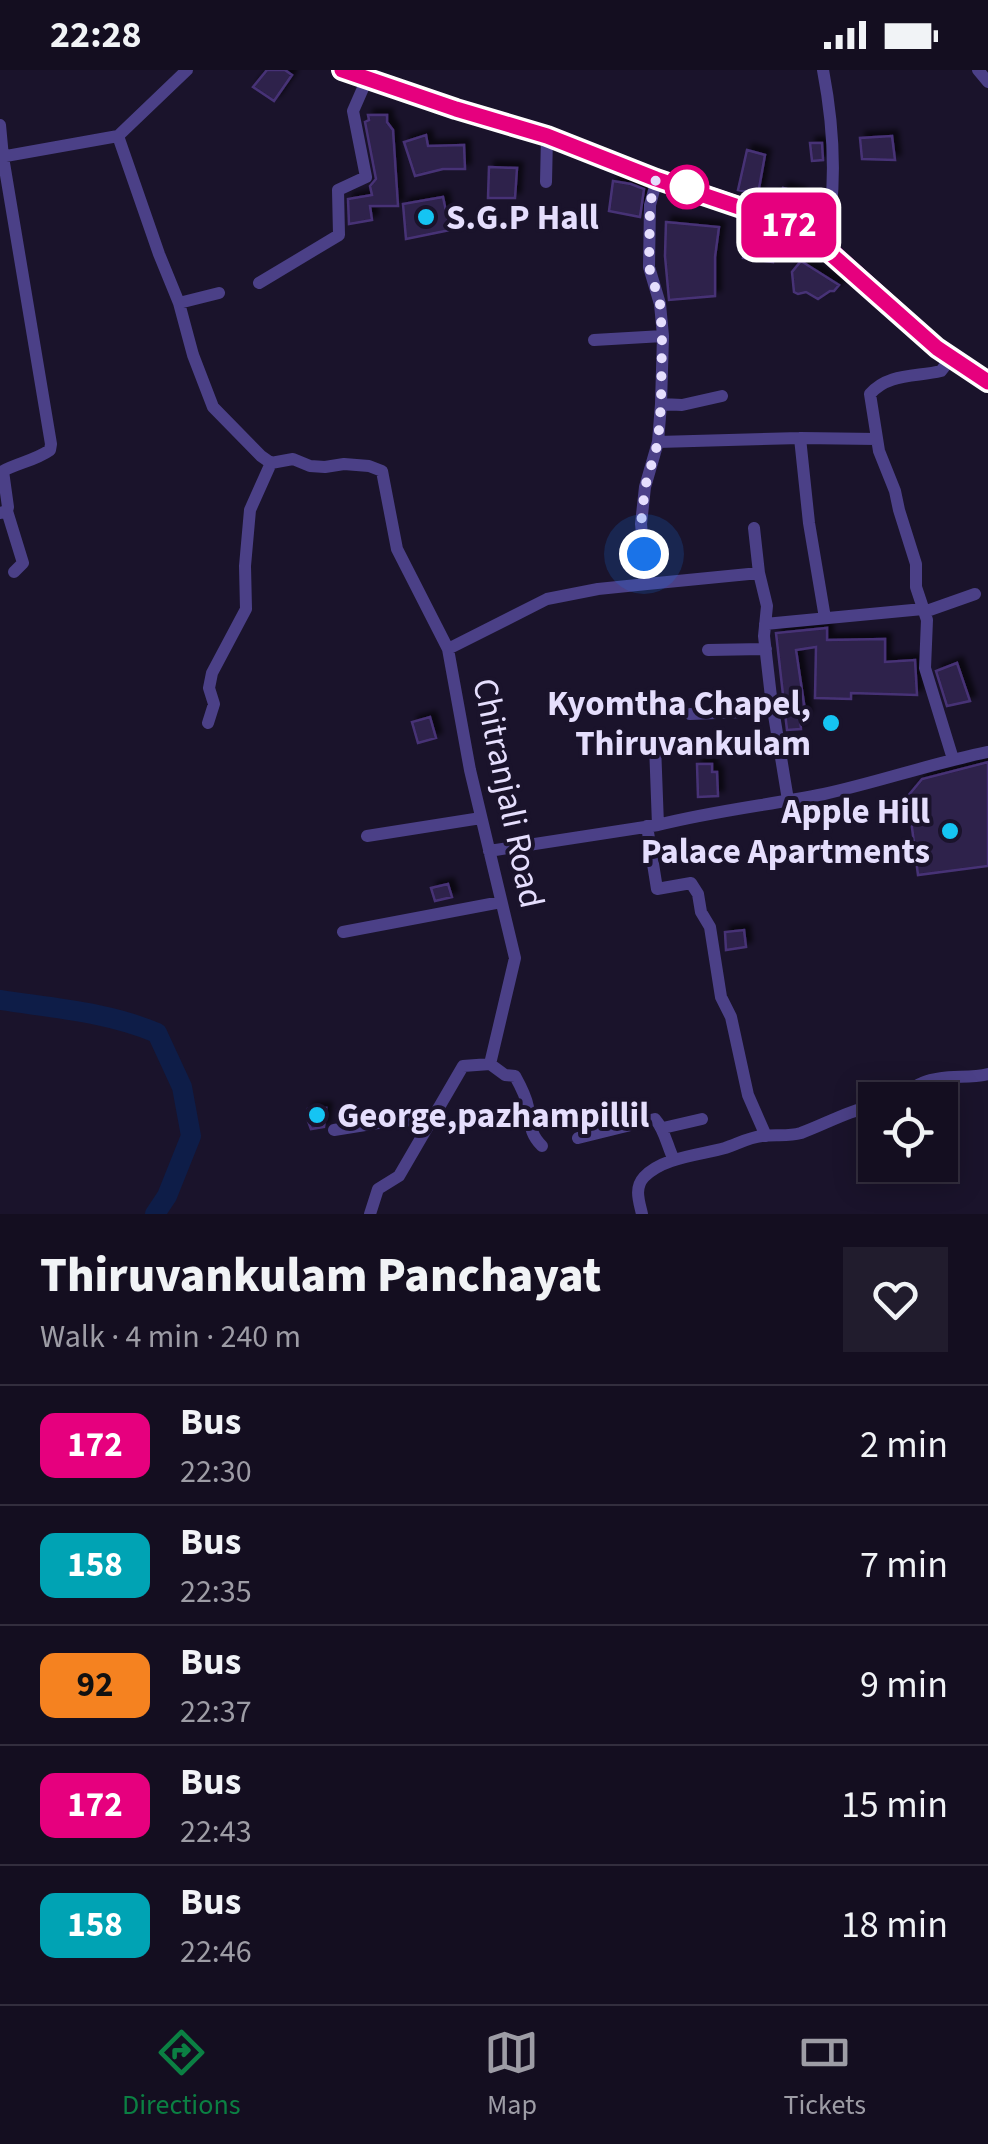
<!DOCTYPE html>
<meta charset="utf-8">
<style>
:root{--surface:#140e20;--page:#211c2d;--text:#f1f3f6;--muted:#9d9ca5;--line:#332e3e;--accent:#0b8043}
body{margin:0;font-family:"Source Sans 3",sans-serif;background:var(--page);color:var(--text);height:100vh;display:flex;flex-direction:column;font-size:38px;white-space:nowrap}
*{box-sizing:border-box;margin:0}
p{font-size:32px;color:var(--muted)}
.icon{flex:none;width:55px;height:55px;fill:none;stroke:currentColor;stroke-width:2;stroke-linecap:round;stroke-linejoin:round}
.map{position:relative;height:1144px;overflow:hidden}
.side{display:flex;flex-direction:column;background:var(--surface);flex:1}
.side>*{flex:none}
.badge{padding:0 20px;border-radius:15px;font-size:35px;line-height:65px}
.tools{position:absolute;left:858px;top:1012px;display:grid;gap:20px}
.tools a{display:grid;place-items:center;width:100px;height:100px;border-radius:0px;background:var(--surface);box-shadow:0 5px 25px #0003,0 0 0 2px var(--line);font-size:50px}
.you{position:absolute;width:50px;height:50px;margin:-25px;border:8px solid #fff;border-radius:50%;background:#1a73e8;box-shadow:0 0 0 15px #1a73e833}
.map>.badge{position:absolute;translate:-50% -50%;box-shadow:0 0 0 5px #fff}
.round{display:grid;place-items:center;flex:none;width:105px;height:105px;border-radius:0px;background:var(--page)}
.summary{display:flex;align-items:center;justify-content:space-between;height:170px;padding:0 40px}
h1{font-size:48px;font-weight:800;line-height:75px}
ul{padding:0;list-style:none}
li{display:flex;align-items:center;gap:30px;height:120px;padding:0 40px;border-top:2px solid var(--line)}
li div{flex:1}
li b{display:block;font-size:38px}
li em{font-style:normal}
li .badge{min-width:110px;font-weight:700;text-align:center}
.status{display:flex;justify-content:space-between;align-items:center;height:70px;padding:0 50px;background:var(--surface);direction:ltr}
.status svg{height:28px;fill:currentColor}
.menu{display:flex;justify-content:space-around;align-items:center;height:140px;border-top:2px solid var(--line);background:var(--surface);font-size:28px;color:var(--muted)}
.menu a{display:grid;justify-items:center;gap:5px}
.menu .on{color:var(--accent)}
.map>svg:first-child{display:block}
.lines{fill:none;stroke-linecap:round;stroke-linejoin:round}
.river{stroke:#0e1d48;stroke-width:20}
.building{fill:#2d204b;stroke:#473376;stroke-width:2.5;filter:url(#shadow)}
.minor{stroke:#4b4087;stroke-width:12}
.trunk{stroke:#e466c8;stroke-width:20}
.line-casing{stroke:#fff;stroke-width:22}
.line{stroke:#e6007e;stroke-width:15}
.walk{stroke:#e5defd;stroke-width:10;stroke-dasharray:0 18}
.stop-dot{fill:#fff;stroke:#e6007e;stroke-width:5}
.poi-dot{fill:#15c4f3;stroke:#1a132b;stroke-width:4}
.labels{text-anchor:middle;stroke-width:8;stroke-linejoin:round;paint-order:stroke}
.poi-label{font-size:35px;font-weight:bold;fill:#e5defd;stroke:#1a132b;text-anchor:start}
.street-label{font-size:35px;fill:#e5defd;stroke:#1a132b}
</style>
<div class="status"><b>22:28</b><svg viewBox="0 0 49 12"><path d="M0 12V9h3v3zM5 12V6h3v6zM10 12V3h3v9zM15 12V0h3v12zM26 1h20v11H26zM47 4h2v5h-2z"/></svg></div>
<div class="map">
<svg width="988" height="1144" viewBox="0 0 988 1144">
<defs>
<filter id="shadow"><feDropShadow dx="5.5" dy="-5.5" stdDeviation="2.5" flood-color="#0009"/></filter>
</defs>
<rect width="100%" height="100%" fill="#1a132b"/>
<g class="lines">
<path class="river" d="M0 930C52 938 108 942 157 963L182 1017 191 1066 167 1126 155 1144"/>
</g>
<path class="building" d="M267 0H285L292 5 274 31 253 17Z
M368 45H387V52L393 60 398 136H370L372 150 349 154 348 129 372 125 370 116 376 109 365 52 369 50Z
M426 65 428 76 464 75 465 99H443L415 106 404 72Z
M892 66 895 90 862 89 860 68Z
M810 73H822L823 90 812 91Z
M747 80 765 85 758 124 738 120Z
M489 97 517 98 515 128H488Z
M613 111 631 114 644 119 640 147 609 141Z
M783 118 801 123 796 138 817 144 812 153 790 139 773 133 776 124 781 125Z
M443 127 450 160 406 169 403 134Z
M666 152 719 157 715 187V226L669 230 665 186Z
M764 159 769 161 766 184 774 186 773 192 743 188 745 179 756 182Z
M801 191 839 215 834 221H830L818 229 806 222 798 224 794 222 792 202Z
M827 558V570L885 569V592L915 590 917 625 851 623V629L815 628 816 577 796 580 806 647 800 648 801 659 787 660 776 563Z
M957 593 970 631 947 636 936 601Z
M430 647 436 668 418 673 412 652Z
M988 692V796L918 805 908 726 922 709Z
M697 694H712V702H717L718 726 698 727Z
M448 814 452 827 435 831 431 818Z
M744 860 746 877 726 880 725 862Z
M326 1038 324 1057 311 1059 308 1051V1039Z"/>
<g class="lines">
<path class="minor" d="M187 0 118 66 159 184 179 233 193 285 213 337 261 386 271 393 293 389 310 396 325 397 344 394 369 396 382 401 397 479 448 579
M823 0C834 57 837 120 825 177
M978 0 988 12
M0 55 3 87 51 374 50 380C36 390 18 393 3 401L8 437 7 441 0 443
M0 87 118 66
M546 112 547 66
M259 213 339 165 338 120 366 107 353 41 367 9
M179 233 219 223
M594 270 663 266
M951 288 941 301C916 307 888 303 870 324L879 381 895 421 899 440 916 494V517L927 550 925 598 953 689
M661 334 682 335 722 326
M658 372 800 368
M7 441 23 493 14 502
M754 458 759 503
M647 514 759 503 767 536 764 566 771 627 788 730
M924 542 975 524
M825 548 809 453 800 368 877 369
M765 554 923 539
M708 580 766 579
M690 644 774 641
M208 653 214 634 209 618 212 603 246 539 245 496 250 440 271 393
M655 675 658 755
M647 756 657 819 691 813 698 824 701 842 710 857 721 927 731 947 748 1025 766 1066
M367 766 481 748
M489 781 658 755C713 741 769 735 824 724 879 712 933 693 988 682
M343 862 501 832
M490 994 505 1005 515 1006C520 1015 526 1026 528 1037 531 1054 529 1063 542 1076
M893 1030C903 1025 912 1017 922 1013 942 1004 967 1009 988 1004
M663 1058 702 1049
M334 1060 390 1051 412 1052 425 1061
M578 1068 655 1049C665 1060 667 1076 674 1090
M370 1144 378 1119 399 1106 463 996 490 994 515 888 470 700 448 579 547 529 598 519 647 514 641 454 645 417 658 372 661 334 663 266 660 234 649 197 650 135 657 109
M642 1144C639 1131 634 1118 644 1107 663 1087 700 1085 725 1078 737 1074 750 1067 762 1066 776 1064 787 1067 801 1063 826 1054 849 1040 875 1036"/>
<path class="trunk" d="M342 0 455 39 547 66 657 109 783 151 825 177 937 278 988 312"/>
</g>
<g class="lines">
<defs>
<path id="line" d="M342 0 456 39 547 66 656 109 783 152 824 178 937 278 988 312"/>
</defs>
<use href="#line" class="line-casing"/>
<use href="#line" class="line"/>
<path class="walk" d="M644 484 641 454 645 417 658 372 661 334 662 266 660 234 649 197 650 134 656 109 687 117"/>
</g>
<circle class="stop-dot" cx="687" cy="117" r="20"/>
<g class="poi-dot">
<circle cx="426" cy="147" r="10"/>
<circle cx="831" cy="653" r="10"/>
<circle cx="950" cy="761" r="10"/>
<circle cx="317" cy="1045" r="10"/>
</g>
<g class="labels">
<g class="poi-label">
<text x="446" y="159">S.G.P Hall</text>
<text x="811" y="645" text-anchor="end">Kyomtha Chapel,<tspan x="811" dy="40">Thiruvankulam</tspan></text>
<text x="930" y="753" text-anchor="end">Apple Hill<tspan x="930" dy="40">Palace Apartments</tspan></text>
<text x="337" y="1057">George,pazhampillil</text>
</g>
<g class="street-label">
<text transform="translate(509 723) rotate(78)" y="12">Chitranjali Road</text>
</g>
</g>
</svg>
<div class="tools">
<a><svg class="icon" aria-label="locate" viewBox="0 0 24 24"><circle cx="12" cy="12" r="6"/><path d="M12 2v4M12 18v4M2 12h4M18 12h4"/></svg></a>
</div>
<div class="you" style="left:644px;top:484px"></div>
<b class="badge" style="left:789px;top:155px;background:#e6007e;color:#fff">172</b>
</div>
<section class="side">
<div class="summary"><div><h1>Thiruvankulam Panchayat</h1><p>Walk · 4 min · 240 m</p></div><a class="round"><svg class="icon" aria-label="heart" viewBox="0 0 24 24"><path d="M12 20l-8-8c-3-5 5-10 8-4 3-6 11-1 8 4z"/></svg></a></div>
<ul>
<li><span class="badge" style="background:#e6007e;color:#fff">172</span><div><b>Bus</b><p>22:30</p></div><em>2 min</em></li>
<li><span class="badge" style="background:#00a3b4;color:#fff">158</span><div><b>Bus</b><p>22:35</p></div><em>7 min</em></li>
<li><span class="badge" style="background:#f58220;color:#111">92</span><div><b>Bus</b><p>22:37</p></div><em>9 min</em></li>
<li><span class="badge" style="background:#e6007e;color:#fff">172</span><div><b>Bus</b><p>22:43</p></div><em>15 min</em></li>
<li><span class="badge" style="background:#00a3b4;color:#fff">158</span><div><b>Bus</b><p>22:46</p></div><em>18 min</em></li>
</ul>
</section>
<nav class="menu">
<a class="on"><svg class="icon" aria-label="directions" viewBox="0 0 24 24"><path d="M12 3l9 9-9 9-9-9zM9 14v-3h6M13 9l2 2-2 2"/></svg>Directions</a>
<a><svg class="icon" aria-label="map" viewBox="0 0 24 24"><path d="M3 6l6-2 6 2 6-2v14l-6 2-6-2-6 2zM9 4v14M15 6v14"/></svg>Map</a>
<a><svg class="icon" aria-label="tickets" viewBox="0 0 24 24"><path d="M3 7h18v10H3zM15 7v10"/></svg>Tickets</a>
</nav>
